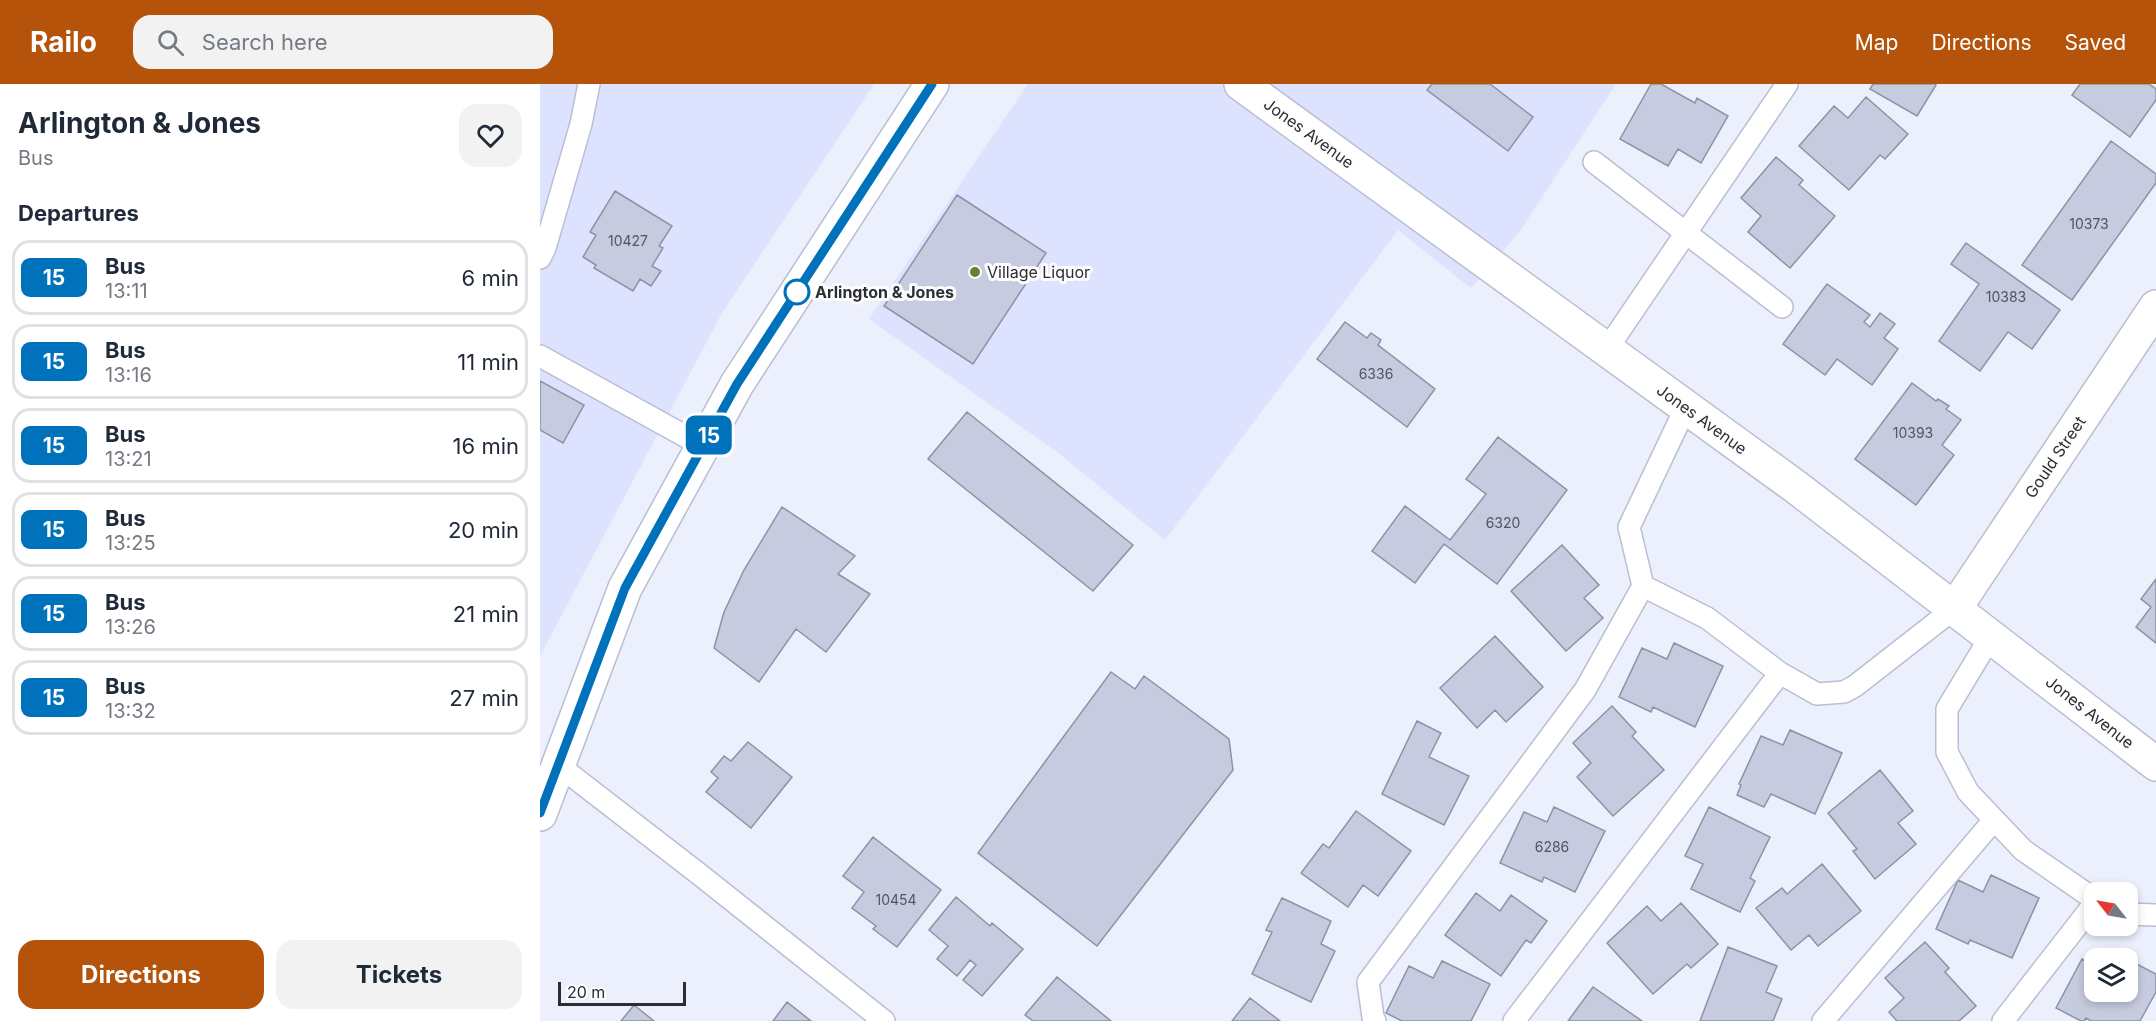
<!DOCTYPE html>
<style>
:root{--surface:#fff;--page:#f2f2f3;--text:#1f2937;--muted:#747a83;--line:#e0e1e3;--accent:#b45309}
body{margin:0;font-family:Inter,sans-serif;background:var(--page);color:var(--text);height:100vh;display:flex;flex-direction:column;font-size:22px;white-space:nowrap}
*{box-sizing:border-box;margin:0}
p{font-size:20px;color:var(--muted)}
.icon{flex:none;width:33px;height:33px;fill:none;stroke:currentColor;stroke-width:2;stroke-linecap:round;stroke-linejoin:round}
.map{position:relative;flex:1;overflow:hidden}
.details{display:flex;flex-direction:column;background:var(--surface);width:540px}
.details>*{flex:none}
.badge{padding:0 12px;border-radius:9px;font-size:21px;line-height:39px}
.needle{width:39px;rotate:301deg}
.controls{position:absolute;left:1544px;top:798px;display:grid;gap:12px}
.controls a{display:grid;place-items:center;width:54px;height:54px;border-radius:12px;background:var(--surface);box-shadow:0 3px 9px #0003;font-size:30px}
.scale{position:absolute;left:18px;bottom:15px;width:128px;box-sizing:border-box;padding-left:6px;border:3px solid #2b2d35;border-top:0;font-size:16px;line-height:21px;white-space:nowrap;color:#2b2d35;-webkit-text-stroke:4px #fdfdfd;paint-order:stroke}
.map>.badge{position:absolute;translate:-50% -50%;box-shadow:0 0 0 3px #fff}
h2{padding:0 18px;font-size:22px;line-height:54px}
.round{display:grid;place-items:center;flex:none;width:63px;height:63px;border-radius:18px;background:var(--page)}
.summary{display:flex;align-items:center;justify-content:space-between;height:102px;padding:0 18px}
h1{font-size:28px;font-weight:700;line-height:45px}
.cta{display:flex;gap:12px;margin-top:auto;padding:12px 18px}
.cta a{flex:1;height:69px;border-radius:18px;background:var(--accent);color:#fff;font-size:24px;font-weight:700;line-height:69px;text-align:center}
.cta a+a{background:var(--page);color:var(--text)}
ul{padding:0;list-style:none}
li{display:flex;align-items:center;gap:18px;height:75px;margin:0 12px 9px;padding:0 6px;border:3px solid var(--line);border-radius:18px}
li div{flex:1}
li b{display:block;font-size:22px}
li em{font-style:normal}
li .badge{min-width:66px;font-weight:700;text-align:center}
header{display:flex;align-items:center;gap:36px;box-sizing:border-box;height:84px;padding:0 30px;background:var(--accent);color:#fff}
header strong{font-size:28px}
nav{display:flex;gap:33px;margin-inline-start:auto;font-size:21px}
.search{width:420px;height:54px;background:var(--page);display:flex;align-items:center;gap:15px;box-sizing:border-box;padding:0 21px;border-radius:18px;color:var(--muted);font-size:22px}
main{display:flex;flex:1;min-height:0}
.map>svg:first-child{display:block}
.built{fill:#dde3ff}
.building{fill:#c7cbdf;stroke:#8d92a4;stroke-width:1.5}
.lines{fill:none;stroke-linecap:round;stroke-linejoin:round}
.lane-casing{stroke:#b9bed2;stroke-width:24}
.street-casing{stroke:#b9bed2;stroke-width:36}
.primary-casing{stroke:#b9bed2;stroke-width:36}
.lane{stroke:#fff;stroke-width:21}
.street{stroke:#fff;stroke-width:33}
.primary{stroke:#fff;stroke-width:33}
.line-casing{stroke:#fff;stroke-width:14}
.line{stroke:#0072bc;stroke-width:9}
.poi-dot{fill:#667f32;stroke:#fdfdfd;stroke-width:2}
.stop-dot{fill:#fff;stroke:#0072bc;stroke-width:3}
.labels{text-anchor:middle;stroke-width:6;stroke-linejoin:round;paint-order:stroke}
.number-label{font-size:14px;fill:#525460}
.street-label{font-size:16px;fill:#2b2d35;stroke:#fdfdfd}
.poi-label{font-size:16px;fill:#2b2d35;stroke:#fdfdfd;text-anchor:start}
.stop-label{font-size:16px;font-weight:bold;fill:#2b2d35;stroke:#fdfdfd;text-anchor:start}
</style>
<header>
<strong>Railo</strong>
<div class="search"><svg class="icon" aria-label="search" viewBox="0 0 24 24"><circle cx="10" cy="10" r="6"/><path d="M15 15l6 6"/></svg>Search here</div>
<nav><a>Map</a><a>Directions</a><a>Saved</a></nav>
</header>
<main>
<section class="details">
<div class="summary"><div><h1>Arlington &amp; Jones</h1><p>Bus</p></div><a class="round"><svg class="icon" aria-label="heart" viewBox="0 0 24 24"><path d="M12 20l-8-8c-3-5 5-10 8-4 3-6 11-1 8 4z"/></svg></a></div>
<h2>Departures</h2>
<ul>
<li><span class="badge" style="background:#0072bc;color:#fff">15</span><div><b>Bus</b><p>13:11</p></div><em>6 min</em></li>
<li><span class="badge" style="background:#0072bc;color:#fff">15</span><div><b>Bus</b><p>13:16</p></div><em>11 min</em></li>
<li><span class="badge" style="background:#0072bc;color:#fff">15</span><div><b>Bus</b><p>13:21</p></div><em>16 min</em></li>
<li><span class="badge" style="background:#0072bc;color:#fff">15</span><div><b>Bus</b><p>13:25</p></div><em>20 min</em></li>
<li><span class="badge" style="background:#0072bc;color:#fff">15</span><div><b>Bus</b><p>13:26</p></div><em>21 min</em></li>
<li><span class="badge" style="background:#0072bc;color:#fff">15</span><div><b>Bus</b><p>13:32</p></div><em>27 min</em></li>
</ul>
<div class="cta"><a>Directions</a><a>Tickets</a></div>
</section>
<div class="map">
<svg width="1616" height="937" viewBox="0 0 1616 937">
<rect width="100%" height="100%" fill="#eceffc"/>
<path class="built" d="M0 0H334L182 229 0 572Z
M488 0H1076L980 147 931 204 858 146 625 456 517 368 329 235Z"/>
<path class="building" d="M892 0H950L993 33 968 67 887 6Z
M1111 0H1121L1155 19 1157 14 1188 32 1161 79 1138 65 1128 82 1080 55Z
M1333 0H1395L1396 1 1377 32 1330 5Z
M1540 0H1609L1616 5V16L1590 53 1532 11Z
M1326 13 1368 50 1345 75 1340 71 1309 106 1259 62 1294 22 1308 34Z
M1571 57 1616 90V99L1532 216 1482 181Z
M1236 73 1263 96 1259 101 1295 132 1250 184 1208 148 1221 132 1201 114Z
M75 107 132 142 119 162 123 164 112 182 121 187 111 202 100 195 93 207 54 184 56 181 43 173 56 151 50 148Z
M417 111 506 169 433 280 344 222Z
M1426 159 1520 226 1492 265 1468 248 1440 287 1399 257 1439 200 1411 180Z
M1287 200 1330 231 1324 238 1330 243 1340 229 1355 240 1344 254 1358 265 1332 301 1297 275 1285 291 1243 260Z
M805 238 827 254 831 249 841 256 838 261 895 305 867 343 777 275Z
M0 297 44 321 23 359 0 346Z
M1372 299 1396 317 1398 315 1409 322 1406 325 1421 336 1402 361 1414 371 1376 421 1315 375Z
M427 328 593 461 553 507 388 375Z
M958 353 1027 406 957 500 904 460 875 499 832 467 865 422 910 456 946 410 926 395Z
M242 423 315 472 298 490 330 510 286 568 256 545 219 598 174 564 184 528 204 486Z
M1022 461 1059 501 1044 514 1063 534 1026 567 971 507Z
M1616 495V559L1596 543 1611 523 1601 515Z
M955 552 1003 603 966 638 955 626 937 644 900 604Z
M1134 559 1183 582 1155 643 1113 623 1111 628 1079 613 1102 564 1127 575Z
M571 588 595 605 604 592 689 655 693 686 557 862 438 769Z
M1072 622 1096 648 1092 652 1124 686 1073 732 1037 693 1051 679 1033 659Z
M877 637 901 649 889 673 929 692 904 741 842 710Z
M1250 646 1302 669 1275 730 1231 710 1224 723 1197 711 1201 701 1199 700 1221 652 1243 661Z
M208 658 252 693 211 744 166 708 178 694 171 688 184 672 191 677Z
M1340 686 1373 727 1358 739 1376 760 1335 795 1313 767 1317 765 1288 729Z
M1014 723 1065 747 1035 808 1004 793 1002 798 960 779 984 728 1007 738Z
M1169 723 1230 753 1210 794 1215 797 1200 828 1151 805 1163 780 1145 772Z
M816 727 871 767 838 812 823 801 808 823 761 789 783 760 789 764Z
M333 753 401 806 357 863 333 845 336 842 312 824 324 808 303 792Z
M1282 780 1321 827 1278 862 1269 851 1251 866 1216 824 1242 804 1247 810Z
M1451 791 1499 814 1472 874 1430 856 1428 860 1396 845 1418 796 1443 808Z
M936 809 960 827 971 811 1007 837 991 859 986 856 961 892 905 851Z
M416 813 450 842 452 839 483 865 442 912 423 896 436 881 430 876 417 892 397 875 408 862 389 846Z
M742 814 791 837 781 860 795 867 771 918 712 890 732 848 726 846Z
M1141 819 1178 860 1151 884 1147 880 1113 910 1067 859 1107 822 1121 837Z
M1385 858 1409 884 1405 888 1436 922 1419 937H1357L1349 928 1364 914 1345 894Z
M1188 863 1237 882 1226 908 1242 915 1233 937H1160Z
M1542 875 1554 881V908H1587V875L1616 890V908L1600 937H1551L1546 934 1544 937H1541L1516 924Z
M902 877 950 900 931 937H862L846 929 869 882 893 894Z
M517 893 571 937H493L485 931Z
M1053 903 1102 937H1028Z
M710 914 740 937H692Z
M247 918 271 937H233Z
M94 921 114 937H81Z"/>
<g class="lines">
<defs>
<path id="lane" d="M1054 78 1242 223
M0 174 5 164 41 40 49 0
M1067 265 1247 0
M0 272 163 362
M1103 502 1167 534 1240 589 1277 610 1304 608 1315 602 1415 524
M1451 552 1407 625V668L1428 708 1483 766 1554 815
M18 681 159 790 344 937
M1587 830 1616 831
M835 937 833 933 828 898 1045 606 1103 502 1089 443 1146 323
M974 937 1240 589
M1283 937 1454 736
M1463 937 1554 820"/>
<path id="street" d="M701 0 1256 403 1616 680
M1415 524 1616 223"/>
<path id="primary" d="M0 730 85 504 197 300 392 0"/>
</defs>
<use href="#lane" class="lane-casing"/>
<use href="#street" class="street-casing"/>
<use href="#primary" class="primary-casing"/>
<use href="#lane" class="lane"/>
<use href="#street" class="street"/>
<use href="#primary" class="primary"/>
</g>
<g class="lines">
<defs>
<path id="line" d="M0 729 85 504 197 300 392 0"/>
</defs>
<use href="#line" class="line-casing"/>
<use href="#line" class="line"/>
</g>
<circle class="poi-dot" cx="435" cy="188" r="6"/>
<circle class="stop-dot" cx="257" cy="208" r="12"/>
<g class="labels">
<g class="number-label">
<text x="1549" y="145">10373</text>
<text x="88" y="162">10427</text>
<text x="1466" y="218">10383</text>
<text x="836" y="295">6336</text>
<text x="1373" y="354">10393</text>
<text x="963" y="444">6320</text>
<text x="1012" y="768">6286</text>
<text x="356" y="821">10454</text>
</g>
<g class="street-label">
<text transform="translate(769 49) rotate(36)" y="6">Jones Avenue</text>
<text transform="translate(1162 335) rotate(36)" y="6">Jones Avenue</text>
<text transform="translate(1515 373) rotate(-56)" y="6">Gould Street</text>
<text transform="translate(1550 628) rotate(38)" y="6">Jones Avenue</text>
</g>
<g class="poi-label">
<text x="447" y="194">Village Liquor</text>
</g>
<g class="stop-label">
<text x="275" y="214">Arlington &amp; Jones</text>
</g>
</g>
</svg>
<div class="controls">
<a><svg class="needle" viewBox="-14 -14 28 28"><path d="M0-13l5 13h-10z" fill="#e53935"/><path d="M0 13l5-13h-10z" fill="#747a83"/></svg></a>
<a><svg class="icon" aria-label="layers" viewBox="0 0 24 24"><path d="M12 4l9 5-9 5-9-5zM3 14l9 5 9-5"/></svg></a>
</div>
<div class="scale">20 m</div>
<b class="badge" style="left:169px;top:351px;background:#0072bc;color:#fff">15</b>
</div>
</main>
